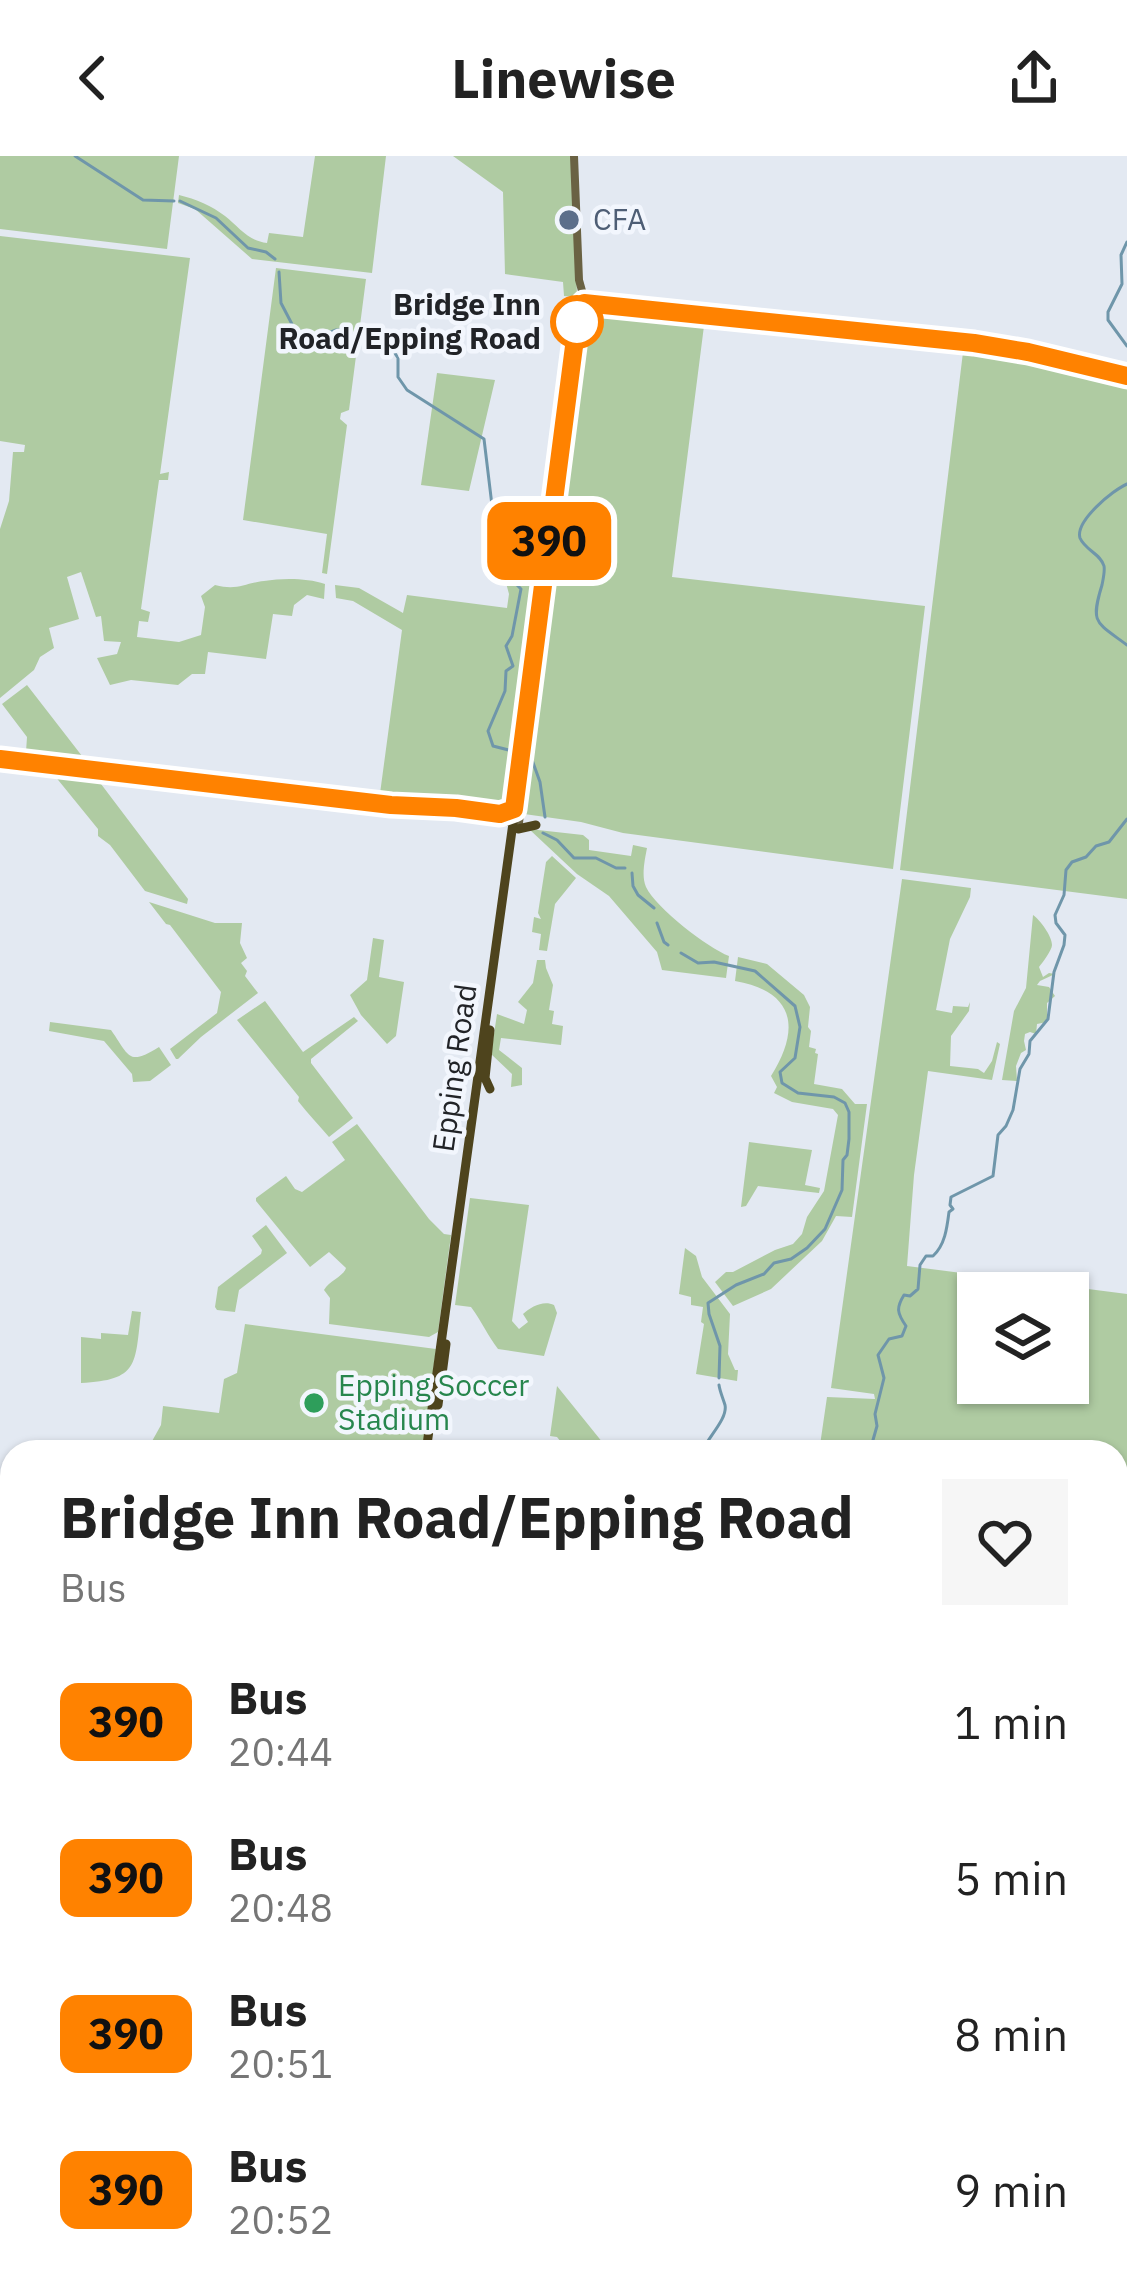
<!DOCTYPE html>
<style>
:root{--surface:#fff;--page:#f6f6f6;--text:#222;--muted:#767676}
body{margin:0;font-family:"IBM Plex Sans",sans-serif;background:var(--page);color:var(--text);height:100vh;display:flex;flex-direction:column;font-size:45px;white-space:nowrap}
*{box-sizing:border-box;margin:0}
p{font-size:39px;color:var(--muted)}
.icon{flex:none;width:66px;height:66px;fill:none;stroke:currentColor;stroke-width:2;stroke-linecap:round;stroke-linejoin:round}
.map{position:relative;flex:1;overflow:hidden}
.sheet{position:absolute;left:0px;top:1284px;width:1128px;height:852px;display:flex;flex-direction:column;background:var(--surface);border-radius:36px 36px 0 0;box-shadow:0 3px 9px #0004}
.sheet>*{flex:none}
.badge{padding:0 24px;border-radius:18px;font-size:42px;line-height:78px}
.controls{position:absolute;left:957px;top:1116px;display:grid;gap:24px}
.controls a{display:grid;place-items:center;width:132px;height:132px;border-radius:0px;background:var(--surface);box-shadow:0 3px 9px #0004;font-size:60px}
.map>.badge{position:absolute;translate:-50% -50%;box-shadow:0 0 0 6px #fff}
.round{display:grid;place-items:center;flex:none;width:126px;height:126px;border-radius:0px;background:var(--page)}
.headline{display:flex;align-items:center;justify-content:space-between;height:204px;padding:0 60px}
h1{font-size:57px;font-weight:800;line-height:90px}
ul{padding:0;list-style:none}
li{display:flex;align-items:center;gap:36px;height:156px;padding:0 60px}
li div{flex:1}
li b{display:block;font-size:45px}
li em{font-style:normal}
li .badge{min-width:132px;font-weight:700;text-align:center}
header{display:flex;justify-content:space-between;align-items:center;height:156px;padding:0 60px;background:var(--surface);font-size:54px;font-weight:800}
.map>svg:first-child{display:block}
.industrial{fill:#e8d9eb}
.green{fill:#afcba2;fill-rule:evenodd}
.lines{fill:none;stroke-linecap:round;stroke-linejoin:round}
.stream{stroke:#6f96aa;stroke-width:3}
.secondary{stroke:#6a6243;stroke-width:8}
.primary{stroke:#4e441d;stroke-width:9}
.line-casing{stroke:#fff;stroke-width:27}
.line{stroke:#ff8200;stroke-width:18}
.service-dot{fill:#5c6f8a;stroke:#f2f6fd;stroke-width:4.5}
.stop-dot{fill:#fff;stroke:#ff8200;stroke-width:6}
.leisure-dot{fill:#2e9e5b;stroke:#f2f6fd;stroke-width:4.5}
.labels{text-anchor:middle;stroke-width:9;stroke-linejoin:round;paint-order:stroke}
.service-label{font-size:30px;fill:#4e5e75;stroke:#f2f6fd;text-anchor:start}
.stop-label{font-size:30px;font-weight:bold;fill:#212327;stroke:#f2f6fd;text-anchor:end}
.street-label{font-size:30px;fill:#212327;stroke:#f2f6fd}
.leisure-label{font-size:30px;fill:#27864d;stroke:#f2f6fd;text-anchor:start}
</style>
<header><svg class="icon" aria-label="back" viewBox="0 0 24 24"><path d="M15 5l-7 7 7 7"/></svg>Linewise<svg class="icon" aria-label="share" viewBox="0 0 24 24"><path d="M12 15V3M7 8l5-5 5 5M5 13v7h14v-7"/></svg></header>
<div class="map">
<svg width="1127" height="2136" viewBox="0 0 1127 2136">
<rect width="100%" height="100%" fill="#e3e9f2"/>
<path class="industrial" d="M0 1670 12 1672V2013L1 2009 0 2012Z
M15 2124H176L174 2136H14Z"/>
<path class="green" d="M0 0H179L167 93 0 73Z
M315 0H386L372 117 252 103 195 53 178 47 179 39C196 43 212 50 225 60 239 71 248 85 267 87L269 77 303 81Z
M453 0H573L577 141 564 140 563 126 505 118 503 36Z
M0 80 190 102 160 318 169 316 168 324H159L141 453 150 456 148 466 139 465 137 481 179 486 201 479 205 451 201 440 215 429C238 435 244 427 264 425 283 422 307 422 325 428L324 443 307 439 294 449 292 460 273 458 266 503 208 496 205 518H192L178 529 131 524 110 529 97 502 117 498 121 486 104 485 101 460 96 461 81 416 67 421 79 463 49 472 54 492 40 501 34 514 0 542V373L9 345 13 296H24L25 289 0 285Z
M276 112 366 123 349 254 341 257 340 263 347 269 327 418 322 417 327 378 243 364Z
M583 150 705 162 672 421 925 450 893 713 623 677 581 666 517 657Z
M964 188 1014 196 1127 227V743L900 714Z
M437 217 495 224 469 335 421 329Z
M500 405 543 410 512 650 498 653 435 647 379 645 402 474 353 445 336 442 335 429 359 432 403 457 407 439 507 452 509 438Z
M27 529 82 600V602L26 596 27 581 2 548Z
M50 614 99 620 98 624 188 743 187 748 145 735 110 689 98 680V673Z
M529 673 583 679 589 684V694L631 700 633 689 647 692C645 703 641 720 646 731 656 752 708 792 729 800L726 822 662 814 657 796 609 740 577 718Z
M552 700 576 722 555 748 547 795 539 794 541 778 532 776 534 761 541 763 538 757 546 706Z
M902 723 971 732 970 741 950 783 936 854 952 857 953 850 968 851 970 846 969 855 951 880 950 910 978 913 984 917 992 905 997 886 1000 888 992 924 928 915 914 1019 907 1110 1127 1138V1357L1116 1356V1296H1039L944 1285 942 1296H819L827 1241 875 1243 874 1238 831 1232ZM978 1137H1068V1227H978Z
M149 746 215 767H242L240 787 247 802 241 807 247 815 245 820 258 837 201 881 178 903H176L170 893 217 857 221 836 170 769 166 768Z
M1033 759C1040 764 1052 780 1052 789 1052 794 1043 806 1039 811L1043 821 1049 817 1055 818 1040 825 1037 829 1049 831 1055 840 1047 847V866L1037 868 1036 878 1030 876 1025 878 1024 885 1026 894 1021 897 1016 910 1017 925 1002 924 1014 855 1026 832Z
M373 782 384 784 379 821 404 826 396 880 387 888 361 859 350 839 367 824Z
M738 801 767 808 804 839 810 851 808 871 811 875 809 891 816 893 815 897 818 898 814 928 842 933 855 948H867L852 1061 836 1060 822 1085 771 1133 733 1150 715 1126 726 1116H733L775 1094 793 1088 802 1078 807 1061 824 1035 838 959 833 953 792 946 774 937 777 931 771 920C799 876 798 836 735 825Z
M537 804H545L546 812 553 829 549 854 554 855 552 868 563 870 561 889 501 882 499 894 522 912V929L511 931 512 918 491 898 497 858 524 868 527 854 518 846 533 827Z
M265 845 303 896 354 861 358 865 311 903V907L353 962 329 981C318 968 308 958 298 945L299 941 237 864Z
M50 866 111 874C130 901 128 910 159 891L171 909 150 925 133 926 132 918 104 885 49 875Z
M357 968 429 1063 444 1078 451 1079 438 1176 429 1181 329 1168 330 1142 324 1134C329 1125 344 1120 346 1112L329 1096 310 1111 256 1045V1042L286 1020 295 1033 302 1036 345 1004 332 986Z
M749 986 812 994 805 1029 820 1032 819 1037 758 1030 746 1050 741 1051Z
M470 1042 529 1049 512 1165 519 1173 528 1166 523 1158C531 1151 543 1144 554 1149L557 1157 544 1200 498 1193C488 1180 482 1166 471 1151L455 1149Z
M266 1069 287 1097 239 1134 235 1156 217 1154 215 1151 218 1131 261 1098 262 1094 252 1080Z
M685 1092 696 1100 702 1121 730 1158 728 1198 735 1214H738L737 1225 696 1218 704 1168 701 1166 703 1151 691 1149V1141L679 1138Z
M132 1155 141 1156C135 1209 139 1224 81 1227V1181L101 1183V1177L128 1179Z
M245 1168 436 1193 422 1296H146L161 1269 163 1250 219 1257 224 1223 237 1217Z
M557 1230 603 1287 617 1291 624 1286 654 1292 661 1296H569L557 1281 550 1280Z"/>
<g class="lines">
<path class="stream" d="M75 0 143 44 174 45
M180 45 216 62 248 92 266 96 275 103
M1127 86 1121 99 1122 128 1108 156V164L1127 190
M279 116 281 147 294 172 316 182 336 174H345L354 179H383L398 202V221L407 234 484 283 494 366 513 425 521 433 512 480 506 490 513 510 506 515 505 535 488 575 493 590 520 597
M1127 328C1113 334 1075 365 1080 382 1085 394 1101 398 1104 410 1105 415 1103 424 1102 429 1090 468 1096 466 1127 489
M531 601 540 626 545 661
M543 677 557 684 574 702H596L616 712H625
M632 717 633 730 638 739 654 752
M657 767 664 786 668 789
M681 797 698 807 714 806 755 815 795 850 800 871 795 902 780 916 782 927 798 937 834 941 845 947 849 956V983L847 999 843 1004 842 1034 825 1073 807 1092 791 1103 774 1107 764 1118 736 1129 708 1147 709 1158 720 1190 719 1222
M620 1296H626
M702 1296C707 1282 728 1263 725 1249 723 1242 720 1236 719 1229
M872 1296 871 1291 877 1270 875 1258 884 1222 878 1199 889 1183 902 1180 906 1170C897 1157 896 1152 904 1139L910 1140 918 1133 920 1109 926 1100H933C945 1089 947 1072 949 1056L953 1053 950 1049 951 1041 993 1020 998 979 1006 970 1013 954 1020 913 1029 898 1030 885 1048 863 1054 816 1064 789 1065 779 1056 767 1055 759 1064 739 1066 714 1072 706 1086 701 1096 690 1109 686 1127 663
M1116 1935 1127 1937
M579 2124 590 2136
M856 2136 859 2124"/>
<path class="secondary" d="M574 0 579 124 584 142
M584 147 974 187 1028 195 1127 220
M0 603C133 621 267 638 401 650 442 654 479 656 520 661
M427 656 519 667 528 584
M513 667 579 153 578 143 584 142
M1116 1782 1127 1784
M1116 1788 1127 1790"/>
<path class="primary" d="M518 673 536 669
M490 874 485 922 490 933
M438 1249 446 1188
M426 1296 513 667
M0 1660 12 1662
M0 1667 12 1668
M1116 2061 1127 2062
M339 2136 345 2124"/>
</g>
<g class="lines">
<defs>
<path id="line" d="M0 603 391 649 456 652 500 658 514 653 576 175 584 147 974 187 1028 196 1127 220"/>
</defs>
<use href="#line" class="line-casing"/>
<use href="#line" class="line"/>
</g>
<circle class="service-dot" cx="569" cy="64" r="12"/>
<circle class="stop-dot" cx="577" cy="166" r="24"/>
<circle class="leisure-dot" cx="314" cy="1247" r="12"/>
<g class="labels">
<g class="service-label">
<text x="593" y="74">CFA</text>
</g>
<g class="stop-label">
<text x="541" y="159">Bridge Inn<tspan x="541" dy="34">Road/Epping Road</tspan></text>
</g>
<g class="street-label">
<text transform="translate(455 912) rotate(-82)" y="10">Epping Road</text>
</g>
<g class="leisure-label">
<text x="338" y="1240">Epping Soccer<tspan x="338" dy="34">Stadium</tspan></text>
</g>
</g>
</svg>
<div class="controls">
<a><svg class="icon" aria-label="layers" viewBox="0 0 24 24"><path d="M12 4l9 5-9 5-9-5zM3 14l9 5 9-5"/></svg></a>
</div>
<b class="badge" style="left:549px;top:385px;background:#ff8200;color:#111">390</b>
<section class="sheet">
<div class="headline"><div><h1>Bridge Inn Road/Epping Road</h1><p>Bus</p></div><a class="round"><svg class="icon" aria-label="heart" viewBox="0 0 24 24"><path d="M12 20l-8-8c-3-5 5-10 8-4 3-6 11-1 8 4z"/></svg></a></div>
<ul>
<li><span class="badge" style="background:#ff8200;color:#111">390</span><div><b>Bus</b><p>20:44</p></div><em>1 min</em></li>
<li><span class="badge" style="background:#ff8200;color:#111">390</span><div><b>Bus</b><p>20:48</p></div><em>5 min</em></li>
<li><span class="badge" style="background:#ff8200;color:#111">390</span><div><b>Bus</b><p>20:51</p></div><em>8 min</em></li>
<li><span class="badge" style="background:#ff8200;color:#111">390</span><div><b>Bus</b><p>20:52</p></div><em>9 min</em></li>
</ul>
</section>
</div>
